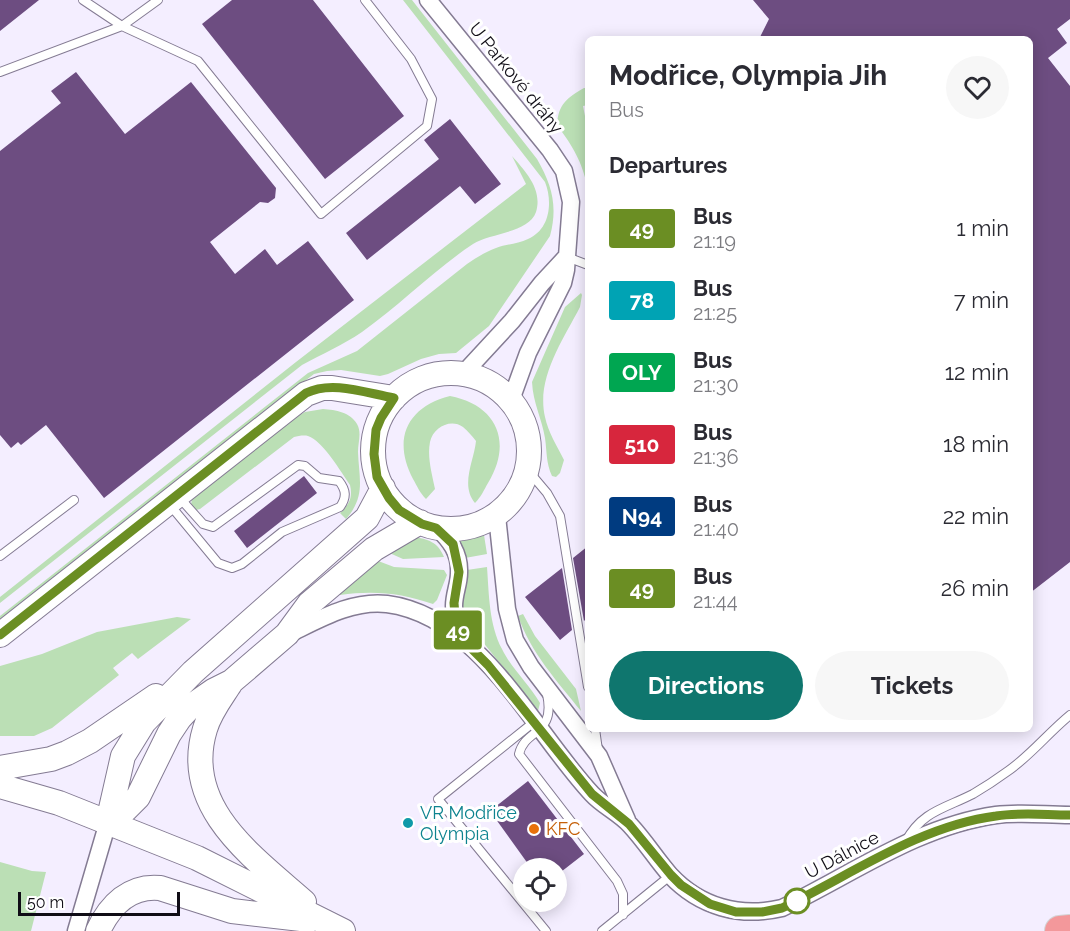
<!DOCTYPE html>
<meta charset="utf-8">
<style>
:root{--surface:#fff;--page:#f7f7f7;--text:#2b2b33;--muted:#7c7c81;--accent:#0f766e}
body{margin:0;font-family:Raleway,sans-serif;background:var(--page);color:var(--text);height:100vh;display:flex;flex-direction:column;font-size:22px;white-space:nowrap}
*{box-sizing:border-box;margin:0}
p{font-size:20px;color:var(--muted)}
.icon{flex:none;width:33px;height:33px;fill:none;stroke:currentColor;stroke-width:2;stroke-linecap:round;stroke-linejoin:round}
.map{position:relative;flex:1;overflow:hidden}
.details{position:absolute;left:585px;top:36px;width:448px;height:696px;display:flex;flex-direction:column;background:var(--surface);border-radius:9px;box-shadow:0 3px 15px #0003}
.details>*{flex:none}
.badge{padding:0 12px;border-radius:4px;font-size:21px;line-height:39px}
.tools{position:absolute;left:513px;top:858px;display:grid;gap:12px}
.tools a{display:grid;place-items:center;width:54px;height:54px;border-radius:50%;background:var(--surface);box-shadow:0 3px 15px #0003;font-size:30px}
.scale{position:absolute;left:18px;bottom:15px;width:162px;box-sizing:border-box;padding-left:6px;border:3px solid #100d16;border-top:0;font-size:16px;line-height:21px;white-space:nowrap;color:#100d16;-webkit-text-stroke:4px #fff;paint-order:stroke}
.map>.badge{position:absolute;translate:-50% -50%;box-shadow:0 0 0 3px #fff}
h2{padding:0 24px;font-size:22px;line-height:54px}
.round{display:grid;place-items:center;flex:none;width:63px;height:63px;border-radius:32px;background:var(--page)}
.overview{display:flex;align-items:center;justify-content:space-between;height:102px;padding:0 24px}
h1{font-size:28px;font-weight:700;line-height:45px}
.primary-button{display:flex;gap:12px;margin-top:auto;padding:12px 24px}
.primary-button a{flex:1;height:69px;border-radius:36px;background:var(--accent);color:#fff;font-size:24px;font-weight:700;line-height:69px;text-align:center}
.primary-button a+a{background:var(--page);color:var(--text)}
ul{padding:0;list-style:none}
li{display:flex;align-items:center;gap:18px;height:72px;padding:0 24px}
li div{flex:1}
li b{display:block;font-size:22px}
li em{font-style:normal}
li .badge{min-width:66px;font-weight:700;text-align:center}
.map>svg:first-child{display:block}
.green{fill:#bbdfb5}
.building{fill:#6d4d81}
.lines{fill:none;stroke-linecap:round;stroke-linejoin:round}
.lane-casing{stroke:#847b93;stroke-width:10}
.street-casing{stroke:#847b93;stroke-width:19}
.secondary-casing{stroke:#847b93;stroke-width:26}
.highway-casing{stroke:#d4d3d5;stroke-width:32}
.lane{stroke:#fff;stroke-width:8}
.street{stroke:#fff;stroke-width:16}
.secondary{stroke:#fff;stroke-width:24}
.highway{stroke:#f3989b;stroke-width:30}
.line-casing{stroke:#fff;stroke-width:14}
.line{stroke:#6b8e23;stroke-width:9}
.culture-dot{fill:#0f9aa8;stroke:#fff;stroke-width:2}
.food-dot{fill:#e8710a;stroke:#fff;stroke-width:2}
.stop-dot{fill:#fff;stroke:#6b8e23;stroke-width:3}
.labels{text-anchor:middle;stroke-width:6;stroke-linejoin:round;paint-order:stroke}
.street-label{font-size:18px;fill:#100d16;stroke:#fff}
.culture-label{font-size:18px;fill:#0d838f;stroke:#fff;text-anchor:start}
.food-label{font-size:18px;fill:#c56008;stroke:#fff;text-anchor:start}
</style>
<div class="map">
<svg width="1070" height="931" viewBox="0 0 1070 931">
<rect width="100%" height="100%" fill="#f4eeff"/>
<path class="green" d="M403 0H412L537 159C552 185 558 206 550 236L489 326 456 353 439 354 421 359 388 374 380 376 341 370 327 371 314 374 217 448 0 621V616L308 373 357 351 467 264C476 258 485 252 496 248 506 244 518 244 528 239 550 230 553 202 545 182Z
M584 88H588V105L583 106 588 131V188C581 160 574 148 557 125 558 104 567 98 584 88Z
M512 156C525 171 543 189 536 212 529 233 490 233 473 244 434 270 400 305 362 332 343 345 322 354 302 365L0 603V597L296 362 526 184Z
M581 293 582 295 580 307C563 340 536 378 545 417 548 432 557 446 564 460L560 473 556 477 552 476C546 463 547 452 545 438 542 419 533 403 532 382L565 307Z
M450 396C497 405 513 442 488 483 484 490 481 497 475 503 460 485 474 461 476 441 472 436 468 431 463 427 451 418 433 427 430 442 427 457 432 474 435 489L426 499C420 493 417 486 413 479 392 439 407 407 450 396Z
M323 409C336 410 350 412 357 424 362 433 358 442 358 452 359 479 366 496 346 519L340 513C349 505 353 498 350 485 341 472 323 441 308 436 304 435 298 436 294 437L200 509 196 510 191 505 192 498 298 416 305 412Z
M484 535 487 554 465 558 459 539Z
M413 537C428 539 438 542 444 557L403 559 385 551Z
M373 559 394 567 444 570 447 575 437 600 433 604C402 593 373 590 340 595L336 593Z
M487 567C489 594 489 625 502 649 511 668 529 684 540 703L538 711 466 621 461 604 467 570Z
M523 614 535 636 576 689 581 711C557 681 531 653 518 616Z
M177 617 191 619 138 659 132 653 113 668 119 675 52 728 34 736H0V666L42 654 97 632Z
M0 862 32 871 46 872 31 931H0Z"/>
<path class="building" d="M0 0H39L0 31Z
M232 0H313L404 116 325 179 202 24Z
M753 0H1070V19L1057 29 1067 43 1048 58 1070 86V562L1030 593V39H759L769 19Z
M76 72 125 134 191 82 276 188 275 198 268 203 260 202 210 242 235 274 265 249 277 265 308 241 354 300 104 498 46 425 21 445 18 442 11 448 0 435V151L61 103 51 91Z
M450 119 501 184 475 204 460 186 367 260 346 233 439 159 424 140Z
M304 476 317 493 247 548 234 531Z
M588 546V617L584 621 573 558Z
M562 568 572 630 560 640 525 597Z
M528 781 584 854 557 875 556 868H531L490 811Z"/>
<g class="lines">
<defs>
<path id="lane" d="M83 0 122 26 158 0
M0 72 122 26 198 61 321 214 427 126 432 99 411 59 365 0
M567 257 588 265
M525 467 547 493 560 516 588 687
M170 505 218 563 232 568 242 564 282 532 340 507C347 497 346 490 339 481L319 478 305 466 298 465 213 527 203 524 178 496
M0 556 74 500
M547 694C556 736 525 728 519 754L617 881 623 894V915
M534 722 438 799 546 931
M595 729 598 750
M906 841C922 811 946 808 973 794 985 787 997 779 1008 771 1031 755 1048 733 1070 715
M602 931 671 875"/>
<path id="street" d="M428 0 550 150 564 171 571 202 566 270 563 283 528 353 511 400
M463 374 512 321 542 283 567 256
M497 516 507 609 515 640 531 667 599 756 627 820
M437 528C450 540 460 553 459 573 459 584 454 594 454 606 454 617 457 627 461 638
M289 634C320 619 352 600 387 604 480 616 533 731 592 794 603 806 619 813 630 825 645 841 656 859 670 875 700 907 740 918 782 908 851 875 918 826 996 815 1021 812 1045 815 1070 815
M76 931 108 822"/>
<path id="secondary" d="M373 451a78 78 0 1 1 156 0a78 78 0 1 1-156 0Z
M0 635 306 394 322 388H332L394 398
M230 684C221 698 210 712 205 729 181 807 253 857 304 902
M0 768 51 759 67 753 90 741 156 696
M0 786 59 803 197 858 343 931
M108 822 123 756 144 722 193 672 367 518 383 488
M108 822 126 809 138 797 169 734 179 719 190 707 213 691 231 682 287 634 309 604 374 549 420 522
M98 931C110 905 130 885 160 888L232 911 309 920"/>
<path id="highway" d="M1060 931 1070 930"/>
</defs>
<use href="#lane" class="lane-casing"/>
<use href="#street" class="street-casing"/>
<use href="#secondary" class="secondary-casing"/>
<use href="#highway" class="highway-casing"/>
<use href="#lane" class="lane"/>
<use href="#street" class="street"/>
<use href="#secondary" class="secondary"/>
<use href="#highway" class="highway"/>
</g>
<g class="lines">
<defs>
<path id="line" d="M0 635 306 393C332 380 366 393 394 398L381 418 376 430 374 454 377 477 389 498 399 510 422 524 436 528 453 544 459 572 454 603 455 615 461 638 488 665 592 794 629 824 671 875 681 885 710 904 736 912H762L782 908C851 875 919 826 996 816 1021 812 1045 815 1070 815"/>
</defs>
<use href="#line" class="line-casing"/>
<use href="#line" class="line"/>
</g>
<circle class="culture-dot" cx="408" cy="823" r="6"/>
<circle class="food-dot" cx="534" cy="829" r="6"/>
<circle class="stop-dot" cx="797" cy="901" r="12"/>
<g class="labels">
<g class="street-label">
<text transform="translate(516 78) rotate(51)" y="6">U Parkové dráhy</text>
<text transform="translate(842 855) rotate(-28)" y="6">U Dálnice</text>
</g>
<g class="culture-label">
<text x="420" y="819">VR Modřice<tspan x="420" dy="21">Olympia</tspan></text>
</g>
<g class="food-label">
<text x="546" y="835">KFC</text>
</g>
</g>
</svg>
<div class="tools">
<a><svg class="icon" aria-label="locate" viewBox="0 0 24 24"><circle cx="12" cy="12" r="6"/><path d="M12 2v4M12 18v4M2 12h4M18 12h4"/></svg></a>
</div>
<div class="scale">50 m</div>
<b class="badge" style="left:458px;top:630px;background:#6b8e23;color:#fff">49</b>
<section class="details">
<div class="overview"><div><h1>Modřice, Olympia Jih</h1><p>Bus</p></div><a class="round"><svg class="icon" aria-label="heart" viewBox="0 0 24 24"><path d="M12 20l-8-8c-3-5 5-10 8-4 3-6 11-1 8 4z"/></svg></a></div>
<h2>Departures</h2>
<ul>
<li><span class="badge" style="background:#6b8e23;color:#fff">49</span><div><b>Bus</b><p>21:19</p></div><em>1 min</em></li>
<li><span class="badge" style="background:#00a3b4;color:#fff">78</span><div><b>Bus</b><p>21:25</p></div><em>7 min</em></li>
<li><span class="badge" style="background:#00a651;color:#fff">OLY</span><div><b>Bus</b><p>21:30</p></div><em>12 min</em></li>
<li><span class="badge" style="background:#d7263d;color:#fff">510</span><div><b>Bus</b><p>21:36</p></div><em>18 min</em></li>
<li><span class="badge" style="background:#003b80;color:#fff">N94</span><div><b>Bus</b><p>21:40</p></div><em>22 min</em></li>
<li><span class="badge" style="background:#6b8e23;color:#fff">49</span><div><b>Bus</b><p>21:44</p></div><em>26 min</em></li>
</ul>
<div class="primary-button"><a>Directions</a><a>Tickets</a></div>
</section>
</div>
